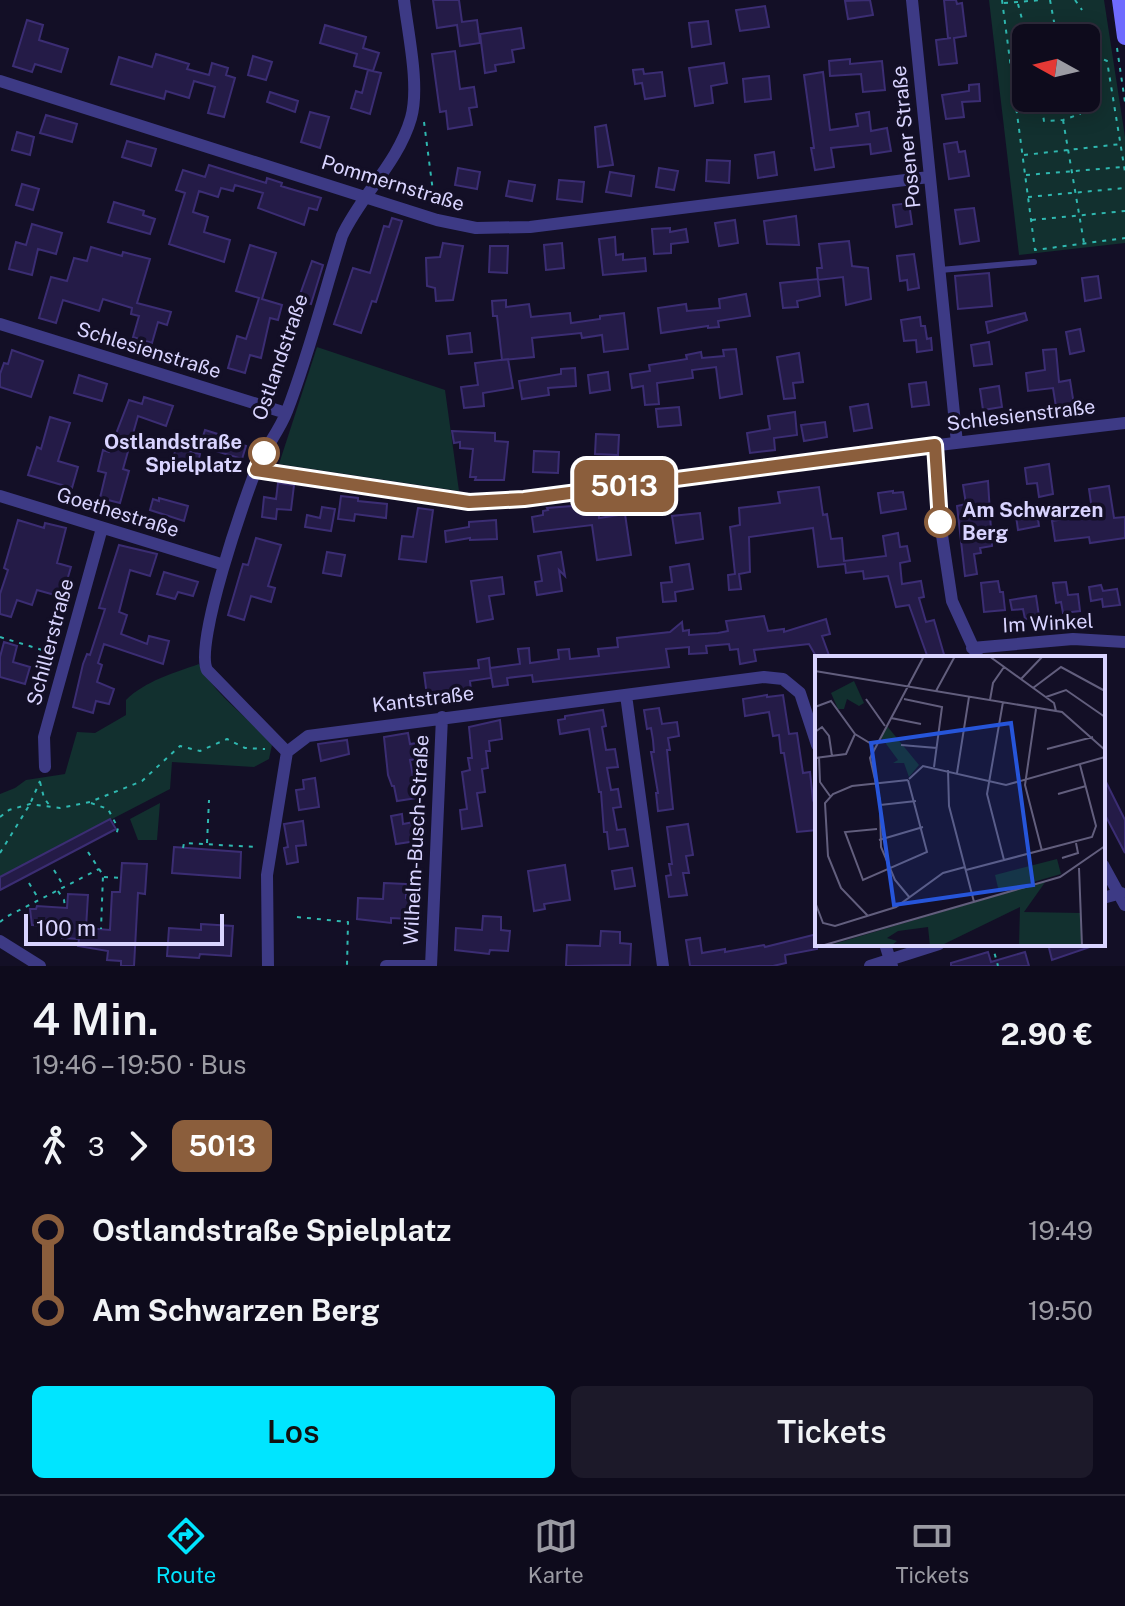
<!DOCTYPE html>
<html lang="de">
<meta charset="utf-8">
<style>
:root{--surface:#0e0b1c;--page:#1c1929;--text:#f1f3f6;--muted:#9b9ba3;--line:#2e2b3b;--accent:#00e5ff}
body{margin:0;font-family:"Public Sans",sans-serif;background:var(--page);color:var(--text);height:100vh;display:flex;flex-direction:column;font-size:30px;white-space:nowrap}
*{box-sizing:border-box;margin:0}
p{font-size:26px;color:var(--muted)}
.icon{flex:none;width:44px;height:44px;fill:none;stroke:currentColor;stroke-width:2;stroke-linecap:round;stroke-linejoin:round}
.map{position:relative;height:966px;overflow:hidden}
.side{display:flex;flex-direction:column;background:var(--surface);flex:1}
.side>*{flex:none}
.badge{padding:0 16px;border-radius:12px;font-size:28px;line-height:52px}
.needle{width:52px;rotate:278deg}
.tools{position:absolute;left:1012px;top:24px;display:grid;gap:16px}
.tools a{display:grid;place-items:center;width:88px;height:88px;border-radius:12px;background:var(--surface);box-shadow:0 4px 20px #0003,0 0 0 2px var(--line);font-size:40px}
.scale{position:absolute;left:24px;bottom:20px;width:200px;box-sizing:border-box;padding-left:8px;border:4px solid #d9d4ff;border-top:0;font-size:22px;line-height:28px;white-space:nowrap;color:#d9d4ff;-webkit-text-stroke:6px #130f26;paint-order:stroke}
.map>.badge{position:absolute;translate:-50% -50%;box-shadow:0 0 0 4px #fff}
.legs{display:flex;align-items:center;gap:12px;height:88px;padding:0 32px;font-size:26px}
.legs p{margin-inline-start:auto}
.headline{display:flex;align-items:center;justify-content:space-between;height:136px;padding:0 32px}
h1{font-size:44px;font-weight:600;line-height:60px}
.primary-button{display:flex;gap:16px;margin-top:auto;padding:16px 32px}
.primary-button a{flex:1;height:92px;border-radius:12px;background:var(--accent);color:#111;font-size:32px;font-weight:600;line-height:92px;text-align:center}
.primary-button a+a{background:var(--page);color:var(--text)}
ul{padding:0 32px;list-style:none}
li{display:flex;align-items:center;gap:28px;height:80px;font-size:30px}
li i{display:grid;place-items:center;width:12px;height:100%;margin:0 10px;background:currentColor}
li i::after{content:'';width:20px;height:20px;margin:-10px;border:6px solid;border-radius:50%;background:var(--surface)}
li p{margin-inline-start:auto}
li:first-child i{background:linear-gradient(#0000 50%,currentColor 0)}
li:last-child i{background:linear-gradient(currentColor 50%,#0000 0)}
.menu{display:flex;justify-content:space-around;align-items:center;height:112px;border-top:2px solid var(--line);background:var(--surface);font-size:22px;color:var(--muted)}
.menu a{display:grid;justify-items:center;gap:4px}
.menu .selected{color:var(--accent)}
.map>svg:first-child{display:block}
.green{fill:#12302f;fill-rule:evenodd}
.building{fill:#241b47;stroke:#3b2d73;stroke-width:2}
.lines{fill:none;stroke-linecap:round;stroke-linejoin:round}
.path{stroke:#2fb8b0;stroke-width:2;stroke-dasharray:4 6;stroke-linecap:butt}
.service{stroke:#3d3a85;stroke-width:6}
.minor{stroke:#3d3a85;stroke-width:12}
.secondary{stroke:#6f6bff;stroke-width:16}
.line-1-casing{stroke:#fff;stroke-width:18}
.line-1{stroke:#8b5e3c;stroke-width:12}
.stop-1-dot{fill:#fff;stroke:#8b5e3c;stroke-width:4}
.labels{text-anchor:middle;stroke-width:7;stroke-linejoin:round;paint-order:stroke}
.street-label{font-size:20px;fill:#d9d4ff;stroke:#130f26}
.stop-label{font-size:20px;font-weight:bold;fill:#d9d4ff;stroke:#130f26;text-anchor:end}
.inset-road{fill:none;stroke:#625e7d;stroke-width:2}
.view{fill:#2655da;fill-opacity:0.15;stroke:#2655da;stroke-width:4}
.inset-edge{fill:none;stroke:#d9d4ff;stroke-width:4}
</style>
<div class="map">
<svg width="1125" height="966" viewBox="0 0 1125 966">
<rect width="100%" height="100%" fill="#130f26"/>
<path class="green" d="M989 0H1104L1125 137V243L1019 255ZM1026 38H1086V98H1026Z
M317 347 445 390 459 491 279 464Z
M199 664C215 696 249 717 272 745L269 759 254 767 172 762 170 789 0 877V794L15 788 26 780 65 774 77 732 95 733 126 715V700C145 681 174 673 199 664Z
M160 803 157 840H138L130 819Z"/>
<path class="building" d="M433 0H459L462 22 477 20 480 43 460 46 457 25 437 28Z
M870 0 873 15 848 19 845 1Z
M944 0H956L957 4 962 3 966 36 954 38 957 63 939 65 936 40 951 38H948Z
M765 6 769 27 740 31 736 10Z
M27 20 43 25 39 40 68 49 61 72 35 64 32 72 13 66Z
M708 21 711 44 692 47 689 23Z
M325 25 366 37 363 48 379 53 373 71 354 66 357 54 320 43Z
M521 28 524 48 512 50 514 62 495 65 496 71 485 73 480 34Z
M455 51 460 89 474 87 477 107 469 108 472 125 448 129 446 111 440 112 432 54Z
M156 54 189 64 187 69 209 75 212 63 228 68 226 75 235 78 224 117 208 113 215 87 194 81 189 98 166 91 164 99 111 84 119 57 152 67Z
M253 56 272 62 266 80 248 75Z
M850 59V64L882 61 885 90 863 92 861 74 830 76 829 61Z
M724 63 727 83 711 86 713 103 695 106 689 68Z
M643 69 644 74 662 72 665 96 645 99 642 83 635 84 633 70Z
M368 70 381 73 370 114 351 108 356 91 362 93Z
M823 72 830 130 858 126 856 114 869 112 871 131 887 128 891 151 871 154 870 144 831 148 834 167 815 170 811 148H814L804 75Z
M769 76 771 99 745 102 743 79Z
M979 84 980 101 962 102 964 117 946 119 942 95 969 91V85Z
M270 92 298 101 295 112 267 102Z
M310 112 329 117 320 148 301 142Z
M46 115 77 124 72 142 40 133Z
M606 125 613 165 598 167 595 127Z
M17 132 34 137 30 155 12 150Z
M127 141 156 149 151 166 122 157Z
M957 142 959 152 965 151 969 176 949 179 944 144Z
M774 152 777 175 758 178 755 155Z
M707 160 730 161 729 183 706 181Z
M209 165 266 183 267 178 282 183 281 186 321 198 317 210 309 208 304 225 258 208 263 193 235 185 233 191 221 188 218 197 199 191 193 212 208 217 204 232 230 240 224 262 169 244 185 193 176 190 183 170 205 177Z
M458 168 480 172 477 189 455 185Z
M659 168 678 171 674 190 656 187Z
M610 172 634 176 631 196 606 192Z
M559 180 584 182 582 202 557 199Z
M509 181 535 185 532 201 506 196Z
M22 184 39 189 33 210 16 205Z
M114 202 144 211 143 215 155 219 150 234 108 222Z
M909 203 912 224 896 227 893 205Z
M974 208 979 241 960 244 955 210Z
M796 216 799 245 767 244 764 221Z
M392 218 402 221 376 302 372 301 361 333 334 324 353 268 370 273 384 226 389 227Z
M735 220 738 243 719 246 715 223Z
M32 224 62 233 56 254 38 249 32 275 9 269 16 242 26 245Z
M670 228V232L686 229 688 242 671 244V253L654 254 652 229Z
M615 237 616 255 623 254V260L645 258 646 271 603 275 599 239Z
M849 241 852 266 868 268 871 299 846 305 843 277 818 280 817 268H822L819 244Z
M443 243 463 246 453 300 436 301 435 288 427 286 426 258 440 257Z
M562 243 564 268 546 270 544 245Z
M250 245 276 253 262 299 282 305 278 320 270 318 261 358 250 355 245 373 228 368 237 336 246 339 259 298 236 291Z
M490 246H508L507 273 489 272Z
M91 247 122 256 123 252 150 259 137 303 171 312 167 325 158 322 152 343 133 337 139 316 131 314 132 308 103 299 99 311 63 300 56 323 39 318 51 277 67 281 74 258 87 261Z
M914 254 919 288 908 290 907 280 900 281 897 256Z
M312 261 323 265 311 304 298 300Z
M989 273 992 306 958 309 955 276Z
M1098 276 1101 298 1085 301 1082 278Z
M818 279 820 296 797 301 798 307 783 308 780 283Z
M746 294 750 316 718 321 719 327 708 328V326L661 333 658 308 686 304 687 311 720 308 719 299Z
M506 300V307L529 304 531 317 570 313 571 323 600 319V316L624 313 628 349 604 352 602 335 582 338 581 333 532 338 534 357 502 360 497 316H493L492 301Z
M1025 313 1027 320 988 333 986 322Z
M920 317 921 326H925L927 339 931 338 932 350 917 352 916 340 904 341 901 320Z
M1080 329 1084 351 1070 354 1066 332Z
M470 333 472 352 449 354 447 336Z
M989 342 992 364 974 366 971 345Z
M736 349 742 394 720 398 716 367 692 370 693 378 657 383 659 404 645 405 643 386 632 388 630 374 650 371 649 365 687 359 686 355 701 352 702 358 724 356 723 350Z
M1056 349 1059 382 1070 380 1074 405 1056 407 1053 388 1028 391 1026 373 1045 370 1043 350Z
M12 350 43 361 31 397 0 387V374L4 363 8 364Z
M799 353 803 382 793 383 795 398 784 399 777 357Z
M508 359 513 388 483 393 484 406 464 408 461 387 478 385 475 363Z
M575 368 576 386 548 388 549 395 522 399 519 381 561 374V369Z
M608 372 610 390 590 393 588 375Z
M79 375 107 384 102 401 74 393Z
M926 382 929 405 912 407 909 384Z
M999 386 1002 407 983 410 980 389Z
M144 397 173 406 166 426 138 416 123 469 129 471 120 503 100 498 106 473 98 471 103 450 109 452 129 400 142 404Z
M868 404 872 428 854 431 850 407Z
M679 407 681 425 658 427 656 409Z
M795 412 797 435 774 438 775 450 750 453 747 433 770 429 768 416Z
M50 417 70 423 58 461 78 467 72 488 28 475 37 447 41 449Z
M825 422 827 437 804 441 801 425Z
M205 430 237 440 236 443 246 446 242 459 200 446Z
M452 431 495 433V441L508 442 504 480H475L476 477H470L473 449 460 448V442L454 443Z
M596 434 619 435 618 455 595 454Z
M176 448 200 454 197 468 172 462Z
M534 451 559 452 558 473 533 472Z
M1049 464 1053 494 1039 497 1037 483 1027 484 1025 468Z
M988 481 992 546 980 548 981 553 974 554 977 574 965 576 957 506 966 504 963 485Z
M278 483 294 485 291 510 277 509 276 519 262 517 264 497 276 499Z
M1109 486 1114 518 1125 517V538L1090 543 1089 537 1055 541 1052 521 1077 517 1076 513 1092 510 1089 489Z
M819 487 823 515 827 514 831 539 842 538 844 561 886 556 883 536 898 533 900 547 907 546 910 561 900 563 902 584 921 581 924 597 919 598 926 622 934 620 945 658H928L909 605 896 607 888 576 864 579 863 571 846 573 845 564 818 567 813 528 749 537 750 572 739 574 741 589 729 590 728 575 735 574 730 527 740 525 739 508 780 503 778 492Z
M893 491V493L903 492 906 509 881 513 878 493Z
M341 496 358 498V501L387 504 386 518 355 514 354 521 338 519Z
M159 498 188 506 184 521 150 510 153 499 159 501Z
M598 504 599 518 625 514 631 555 597 560 592 525 534 532 532 517 543 515V511L548 510 547 508Z
M1036 505 1039 526 1018 530 1016 516 1022 515 1021 508Z
M322 507 335 509 331 531 305 527 307 515 320 518Z
M418 508 433 510 426 562 399 559 402 536 413 537Z
M700 513 703 539 676 543 672 516Z
M18 520 44 528 45 523 66 528 57 563 71 567 62 597 37 590 32 605 17 600 11 617 0 614V594L8 570 4 568Z
M496 520 497 539 470 540V538L446 542 445 531 469 527V522Z
M256 538 281 545 268 586 275 588 271 602 251 596 244 620 228 615 243 564 248 565Z
M119 545 157 554 150 576 130 570 119 612 127 615 121 634 147 644 149 636 169 641 163 664 104 644 98 663 102 665 97 682 114 689 109 704 96 701 93 713 73 707 83 664 87 654 90 655 105 609 99 608Z
M327 552 345 555 341 576 323 573Z
M561 552 565 576 559 570 562 591 537 595 535 582 542 581 538 556Z
M689 564 693 589 675 592 676 601 663 602 661 583 672 582 670 567Z
M164 572 198 582 193 596 178 592 175 599 157 594Z
M502 577 504 594 489 596 493 619 477 622 471 581Z
M998 581 1000 592H1003L1005 610 984 612 981 583Z
M1066 582 1068 595 1078 594 1080 611 1063 613 1061 602 1056 603 1053 583Z
M1101 585 1103 591 1117 589 1120 605 1103 607 1102 599 1091 601 1089 587Z
M1036 596 1039 616 1025 619 1023 609 1012 610 1010 600Z
M764 616 768 631 784 629V632L826 619 830 634 822 636 830 658H817L809 644 754 650 756 661 740 664 738 649 730 650 729 644 706 646 707 653 689 654V647L666 649 669 667 533 682 532 675 507 678 508 685 493 687 490 669 491 678 470 681 471 690 427 696 424 673 479 668 478 660 489 658 490 668 520 664 518 649 529 648 530 663 559 659 558 650 569 649 570 659 599 656 598 649 618 647 617 638 670 632 682 622 683 631 689 630V635L718 633 728 631 726 621Z
M4 642 17 646 13 662 30 667 25 684 0 677V657Z
M767 695V697L783 695 789 734 797 733 803 773 810 772 813 800 817 810V830L797 832 784 753H781L779 735 773 736 769 712 745 716 743 699Z
M659 708 662 724 677 722 679 736 668 738 670 750H667L673 809 658 811 656 793H658L651 752H654L653 740 651 728 647 729 644 710Z
M603 710 606 726 602 727 606 750 615 749 618 767 607 768 611 790 618 789 621 807 613 808 617 830 625 829 628 846 609 849 607 832H604L601 792H599L589 729 560 734 558 720 565 719V716Z
M500 720 502 739 489 741 490 751H486L488 768 482 769 485 792 477 793 482 826 462 829 460 810 467 809 462 772 470 770 468 758H472L469 727Z
M408 733 410 744 417 743 420 759 410 760 417 798 397 801 394 786H392L388 775 384 737Z
M347 740 349 754 321 761 318 744Z
M1103 776 1125 820V853L1103 811Z
M315 778 319 807 299 810 296 790 304 789 303 780Z
M402 814 403 824 414 822 417 841 396 844 391 816Z
M110 819 116 829 0 890V877Z
M303 821 306 845 296 846 298 862 287 864 284 848 288 847 284 824Z
M688 824 693 855 686 856 689 873H683L687 895 669 897 666 876 671 875 669 864H672L667 827Z
M174 847 241 852 240 878 172 873Z
M122 863 147 864 145 894 138 893 134 966H121V961L107 960 108 951 78 946 79 939 62 938V933L48 932 49 926 32 925 30 909H36L37 906 67 908 68 894 88 895 86 928 110 930 112 892H120Z
M565 865 570 900 544 904 545 909 534 911 528 871Z
M632 868 635 886 615 889 612 871Z
M384 883 406 884V898L411 899 410 919 391 918V923L357 919 358 898 383 899Z
M483 916 501 917V930L510 931 508 951 490 950 489 954 455 950 456 928 482 930Z
M201 924 233 926 231 956 200 954 199 958 167 956 169 928 201 930Z
M601 931 620 932V943L631 944 630 965 566 966 567 945 600 946Z
M817 934V949L785 955 786 963 773 966H690L686 940 700 938 702 953 725 949V952L764 945 765 947Z
M1048 944H1092L1093 946 1052 960Z
M988 952 991 962 1025 952 1029 966H951V963Z"/>
<g class="lines">
<path class="path" d="M1002 0 1035 250 1125 238
M1050 0 1057 38
M1075 0 1082 10
M1004 3 1042 0
M1018 4 1027 38
M1117 48 1125 102
M1086 51 1107 61 1125 172
M1040 98 1044 121 1063 120 1080 114 1076 98
M1063 120 1084 243
M424 122 435 207
M1024 155 1121 144
M1026 175 1123 167
M1028 197 1125 188
M1032 220 1125 211
M0 637 52 653
M40 782 44 798 50 806
M91 803 108 809 118 828 116 836
M0 817 9 810 30 804 60 808 90 802 142 781 180 746 200 751 227 739 245 748 265 749
M207 843 209 800
M183 848 184 843 257 847
M88 852 103 875 101 929
M0 853 30 804 40 781
M54 870 63 885
M104 877 121 878
M29 883 38 898
M58 891 64 900 65 907
M297 917 348 922 347 966
M0 922 6 917 99 869
M992 944 998 966"/>
<path class="service" d="M940 270 1034 262"/>
<path class="minor" d="M912 0 957 443
M0 81 437 220 476 228 530 227 929 177
M0 324 286 413
M935 445 940 522 952 601 978 658
M256 470 469 502 508 500 786 463 1125 423
M0 496 224 565
M972 648 1073 639 1125 642
M626 695 663 966
M287 752 207 670C194 644 245 496 258 465 266 446 280 430 287 411 309 354 324 294 342 236 361 195 398 163 411 118 420 86 408 34 404 0
M45 767 44 737 102 528
M1103 865 1125 905
M1103 898 1121 893
M0 941 40 966
M885 944 892 966
M268 966 267 875 287 752 308 736 764 677 783 679 800 693 817 745
M386 966H426
M431 966 442 717
M870 966 939 944"/>
<path class="secondary" d="M1120 0 1125 37"/>
</g>
<g class="lines">
<defs>
<path id="line-1" d="M264 453 256 470 469 502 524 499 935 445 940 522"/>
</defs>
<use href="#line-1" class="line-1-casing"/>
<use href="#line-1" class="line-1"/>
</g>
<g class="stop-1-dot">
<circle cx="264" cy="453" r="14"/>
<circle cx="940" cy="522" r="14"/>
</g>
<g class="labels">
<g class="street-label">
<text transform="translate(906 137) rotate(-96)" y="7">Posener Straße</text>
<text transform="translate(393 183) rotate(17)" y="7">Pommernstraße</text>
<text transform="translate(149 350) rotate(17)" y="7">Schlesienstraße</text>
<text transform="translate(280 357) rotate(-71)" y="7">Ostlandstraße</text>
<text transform="translate(1021 415) rotate(-7)" y="7">Schlesienstraße</text>
<text transform="translate(118 512) rotate(17)" y="7">Goethestraße</text>
<text transform="translate(1048 623) rotate(-3)" y="7">Im Winkel</text>
<text transform="translate(50 642) rotate(-75)" y="7">Schillerstraße</text>
<text transform="translate(423 699) rotate(-7)" y="7">Kantstraße</text>
<text transform="translate(416 840) rotate(-87)" y="7">Wilhelm-Busch-Straße</text>
</g>
<g class="stop-label">
<text x="242" y="449">Ostlandstraße<tspan x="242" dy="23">Spielplatz</tspan></text>
<text x="962" y="517" text-anchor="start">Am Schwarzen<tspan x="962" dy="23">Berg</tspan></text>
</g>
</g>
<g transform="translate(815 656)">
<rect width="290" height="290" fill="#130f26"/>
<path d="M39 25 49 47 44 50 32 43 29 53H23L16 37ZM72 70 104 109 94 121 89 107H78L83 104 66 81ZM242 203 246 218 184 236 180 219ZM231 225 209 256 266 257V290H204L205 251 125 290H115L113 271 83 275 72 282 82 285 76 290H12Z" fill="#12302f"/>
<path class="inset-road" d="M174 0 239 47 241 55M0 15 247 56 290 94M206 23 228 0M218 32 246 11 290 35M121 35 140 0M231 41 251 34 290 61M51 43 70 70M89 43 127 51 119 111M175 44 178 27 189 11M188 46 172 138 189 204M0 51 16 45 40 78 58 89M221 53 210 129 227 195M76 62 106 68M0 76 7 71 14 80 17 100M86 89 122 92M232 93 278 81M4 101 5 126 15 140M0 102 31 98 40 78M133 114 134 150 159 246M142 117 154 41M94 123 108 110 191 129 290 101M243 138 271 130M65 149 101 145M62 173 30 176 48 224 112 196 93 124M64 184 108 171M247 202 263 197 261 187M264 212 267 290M151 214 277 181 281 170 265 109M95 242 80 224 66 191 65 145 55 102 109 0M0 246 8 267 20 270 81 251 128 217 150 211M53 260 26 232 13 200 10 147 18 138 37 130 93 124M6 290 245 221 290 190"/>
<path class="view" d="M196 67 218 229 79 249 56 87Z"/>
<rect width="290" height="290" class="inset-edge"/>
</g>
</svg>
<div class="tools">
<a><svg class="needle" viewBox="-14 -14 28 28"><path d="M0-13l5 13h-10z" fill="#e53935"/><path d="M0 13l5-13h-10z" fill="#9b9ba3"/></svg></a>
</div>
<div class="scale">100 m</div>
<b class="badge" style="left:624px;top:486px;background:#8b5e3c;color:#fff">5013</b>
</div>
<section class="side">
<div class="headline"><div><h1>4 Min.</h1><p>19:46 – 19:50 · Bus</p></div><b>2.90 €</b></div>
<div class="legs"><svg class="icon" aria-label="walk" viewBox="0 0 24 24"><circle cx="13" cy="4" r="2"/><path d="M13 8l-2 6 4 7M11 14l-3 7M7 12l3-4h3l4 4"/></svg>3<svg class="icon" aria-label="forward" viewBox="0 0 24 24"><path d="M9 5l7 7-7 7"/></svg><b class="badge" style="background:#8b5e3c;color:#fff">5013</b></div>
<ul>
<li><i style="color:#8b5e3c"></i><b>Ostlandstraße Spielplatz</b><p>19:49</p></li>
<li><i style="color:#8b5e3c"></i><b>Am Schwarzen Berg</b><p>19:50</p></li>
</ul>
<div class="primary-button"><a>Los</a><a>Tickets</a></div>
</section>
<nav class="menu">
<a class="selected"><svg class="icon" aria-label="directions" viewBox="0 0 24 24"><path d="M12 3l9 9-9 9-9-9zM9 14v-3h6M13 9l2 2-2 2"/></svg>Route</a>
<a><svg class="icon" aria-label="map" viewBox="0 0 24 24"><path d="M3 6l6-2 6 2 6-2v14l-6 2-6-2-6 2zM9 4v14M15 6v14"/></svg>Karte</a>
<a><svg class="icon" aria-label="tickets" viewBox="0 0 24 24"><path d="M3 7h18v10H3zM15 7v10"/></svg>Tickets</a>
</nav>
